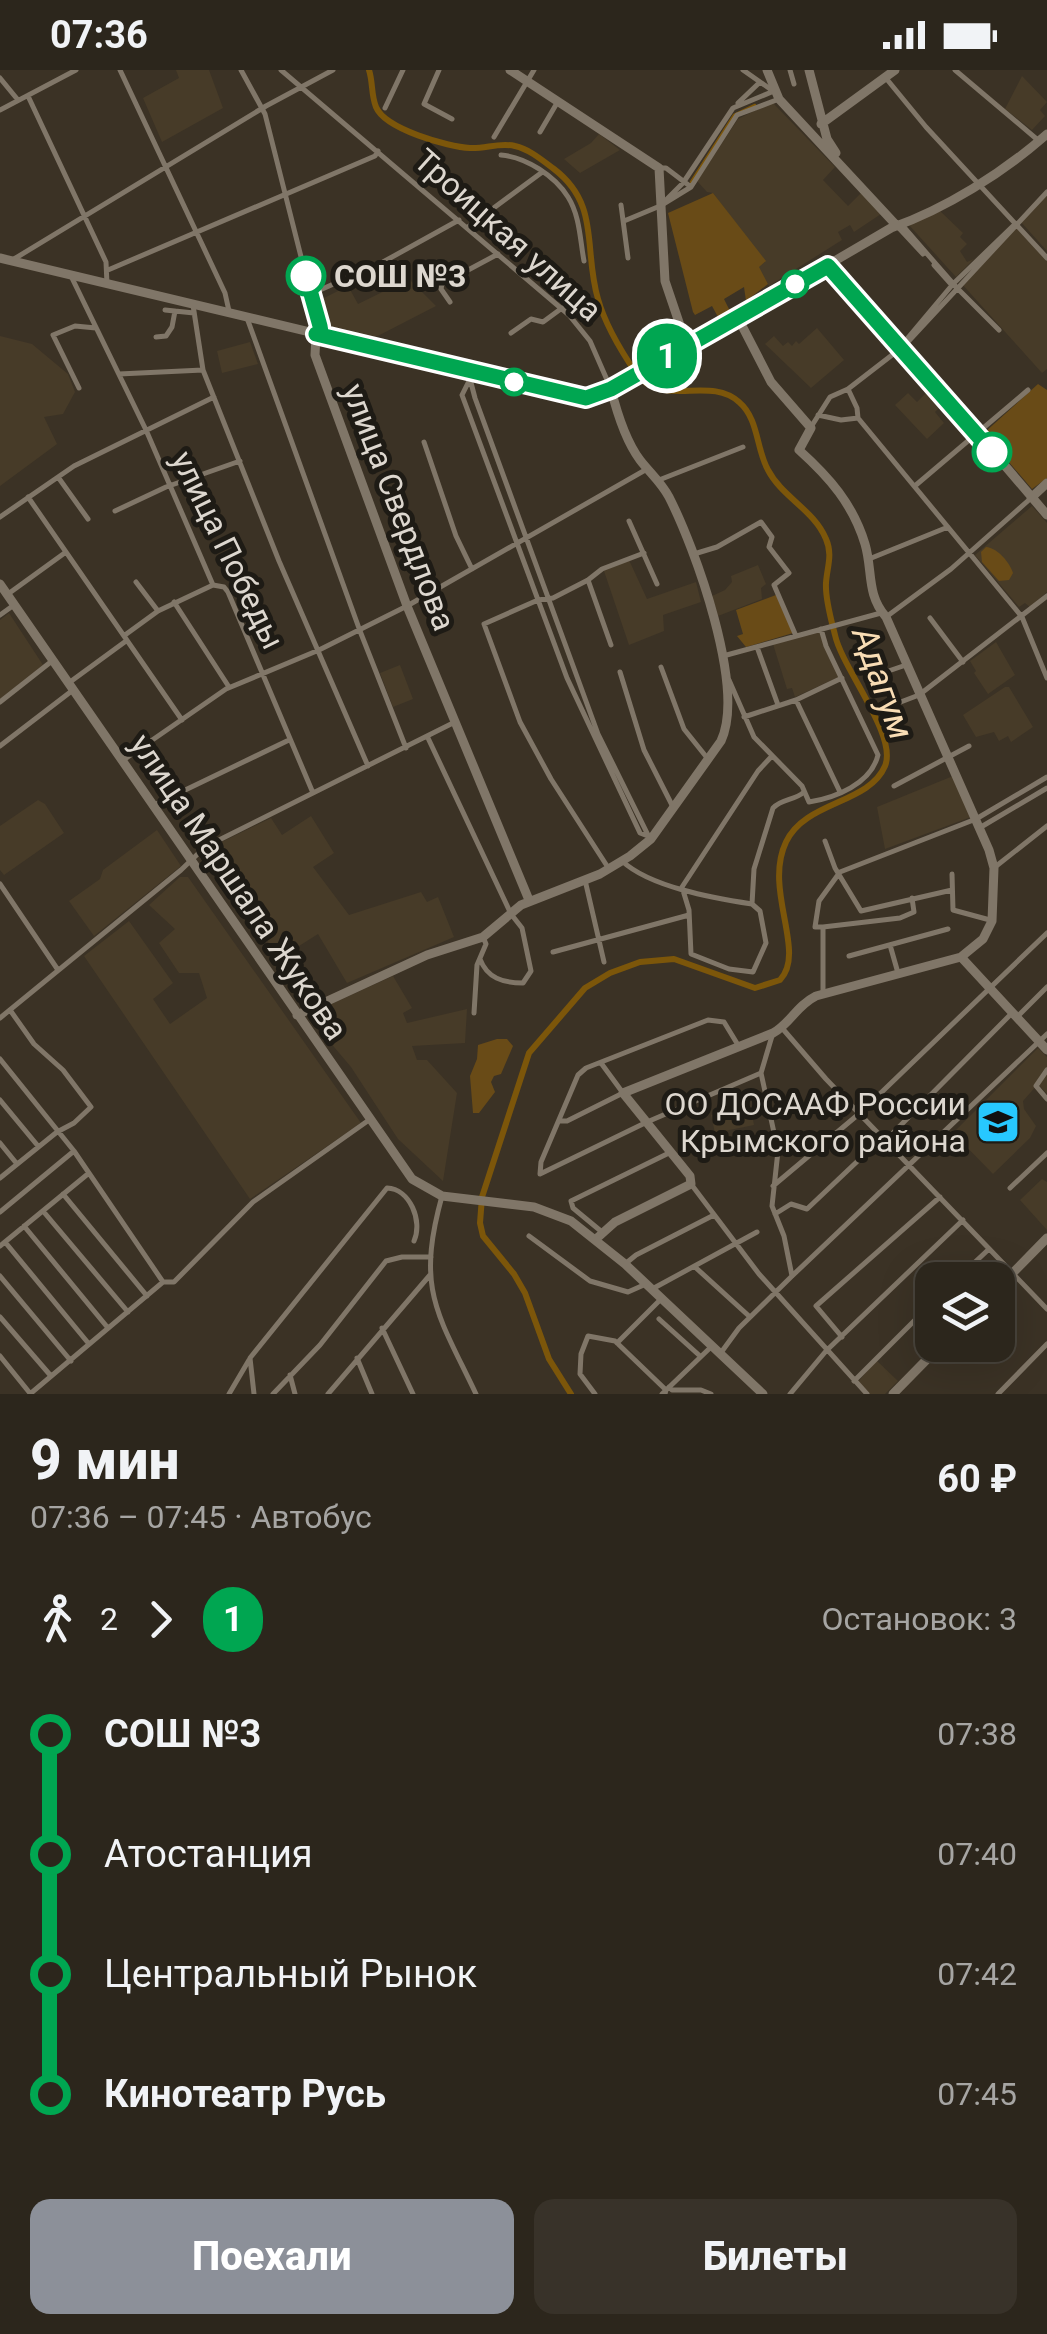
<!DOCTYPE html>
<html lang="ru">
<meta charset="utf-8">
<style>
:root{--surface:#2c261c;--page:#383229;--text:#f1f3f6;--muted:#a6a5a3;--line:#48433b;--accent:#8c9099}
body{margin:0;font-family:Roboto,sans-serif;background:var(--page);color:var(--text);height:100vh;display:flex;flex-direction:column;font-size:38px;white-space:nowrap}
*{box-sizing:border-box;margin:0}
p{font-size:32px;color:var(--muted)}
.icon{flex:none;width:55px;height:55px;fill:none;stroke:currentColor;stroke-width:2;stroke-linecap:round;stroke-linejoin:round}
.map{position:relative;height:1324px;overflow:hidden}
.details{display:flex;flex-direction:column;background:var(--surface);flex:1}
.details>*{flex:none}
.badge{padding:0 20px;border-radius:32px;font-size:35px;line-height:65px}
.tools{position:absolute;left:915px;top:1192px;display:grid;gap:20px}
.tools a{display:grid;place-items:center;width:100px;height:100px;border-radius:20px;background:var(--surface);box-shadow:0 10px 40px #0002,0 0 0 2px var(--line);font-size:50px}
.map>.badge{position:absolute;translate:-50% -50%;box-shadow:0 0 0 5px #fff}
.legs{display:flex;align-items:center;gap:15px;height:110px;padding:0 30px;font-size:32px}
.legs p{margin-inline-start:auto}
.head{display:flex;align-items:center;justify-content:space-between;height:170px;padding:0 30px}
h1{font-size:55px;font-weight:800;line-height:75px}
.primary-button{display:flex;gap:20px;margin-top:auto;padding:20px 30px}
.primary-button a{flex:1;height:115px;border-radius:20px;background:var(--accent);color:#fff;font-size:40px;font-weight:800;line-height:115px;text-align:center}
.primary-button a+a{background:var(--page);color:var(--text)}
ul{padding:0 30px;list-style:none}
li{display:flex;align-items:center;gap:35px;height:120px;font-size:38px}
li i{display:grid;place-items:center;width:15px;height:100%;margin:0 12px;background:currentColor}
li i::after{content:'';width:25px;height:25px;margin:-12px;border:8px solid;border-radius:50%;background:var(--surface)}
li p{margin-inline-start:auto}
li:first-child i{background:linear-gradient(#0000 50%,currentColor 0)}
li:last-child i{background:linear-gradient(currentColor 50%,#0000 0)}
.status{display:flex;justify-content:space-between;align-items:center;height:70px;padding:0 50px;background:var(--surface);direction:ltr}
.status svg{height:28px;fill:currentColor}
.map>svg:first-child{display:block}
.built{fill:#473b28}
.green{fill:#694b17}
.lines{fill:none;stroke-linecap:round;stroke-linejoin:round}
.stream{stroke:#7c560a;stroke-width:2.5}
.river{stroke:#7c560a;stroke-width:6}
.minor{stroke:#807668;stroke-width:5}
.secondary{stroke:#807668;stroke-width:9}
.line-1-casing{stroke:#fff;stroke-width:22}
.line-1{stroke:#00a651;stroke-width:15}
.stop-1-dot{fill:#fff;stroke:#00a651;stroke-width:5}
.labels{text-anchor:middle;stroke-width:10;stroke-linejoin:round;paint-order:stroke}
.street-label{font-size:32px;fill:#ddd7cf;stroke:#1e1b15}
.stop-label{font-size:32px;font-weight:bold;fill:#ddd7cf;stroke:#1e1b15;text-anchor:start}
.poi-label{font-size:32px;fill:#ddd7cf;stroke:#1e1b15;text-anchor:end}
.water-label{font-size:35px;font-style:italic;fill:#f9ddb5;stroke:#1e1b15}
</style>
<div class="status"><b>07:36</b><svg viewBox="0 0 49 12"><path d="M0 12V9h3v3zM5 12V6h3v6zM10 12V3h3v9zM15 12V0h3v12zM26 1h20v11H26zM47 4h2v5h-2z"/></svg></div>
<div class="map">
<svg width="1047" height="1324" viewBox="0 0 1047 1324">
<rect width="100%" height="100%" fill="#3b3225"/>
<path class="built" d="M176 0H209L223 38 162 72 143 28 179 8Z
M1022 6 1047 32 1040 40 1045 46 1032 60 1005 39Z
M772 32 835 97 823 110 848 136 861 123 881 144 854 162 850 155 838 162 842 170 769 216 758 197 765 192 713 123 707 122 697 111 738 49Z
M599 64 620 80 580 103 564 89 591 73Z
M1047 125V181L1020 151Z
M939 140 963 163 960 167 967 174 960 181 967 192 974 189 956 207 909 155Z
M1016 156 1047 190V299L1042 303 961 213Z
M409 209 436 236 368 271 328 262 318 231 348 216 358 234Z
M817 258 844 290 811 318 765 274 774 266 783 276 788 272 792 276 796 271 799 274Z
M0 266 32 274 68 304 75 322 63 344 44 347 57 374 0 416Z
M250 272 258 294 222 303 217 281Z
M932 317 945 332 935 342 944 353 927 369 895 335 908 323 917 332Z
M1032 436 1047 453V522L1030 537 1025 533 1019 537 975 485Z
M629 490 647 529 696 512 701 532 663 545 664 561 629 575 604 501Z
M758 495 766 514 761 518 762 529 718 546 712 526 725 520 732 512 731 506Z
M9 543 43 595 0 629V550Z
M819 561 839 607 795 627 792 618 787 619 773 574Z
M996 572 1015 605 988 624 974 603 976 601 970 591Z
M400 595 413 629 393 637 380 603Z
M1005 617H1009L1033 657 1011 672 1008 666 999 671 994 662 976 667 963 645Z
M953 706 971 747 885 779 877 737Z
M38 730 45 734 64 763 4 805 0 800V756Z
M311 746 334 783 313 797 349 845 421 822 427 832 438 827 454 867 347 913 318 864 280 888 201 782 271 748 282 765Z
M157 760 181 796 94 866 69 831 100 809 103 800Z
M180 807H188L361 1053 250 1129 84 886 129 851 173 913 153 929 170 954 207 928 199 903H179L159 873 175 859 149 835Z
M393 906 412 938 403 943 407 953 467 939 465 973 412 976 417 990H427L457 1023 443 1111 398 1069 351 997 307 945Z
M1038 978 1047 987V1024L1038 1014 1023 1031 1024 1039 1036 1056 1030 1068 993 1104 953 1063Z
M749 1029 754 1055 715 1063 711 1045Z
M1042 1109 1047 1112V1160L1020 1130Z
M876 1290 898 1311 885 1324H869L858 1312Z"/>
<path class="green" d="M713 123 766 191 759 197 768 214 746 231 744 217 724 229 730 241 718 247 712 236 695 245 693 242 668 143Z
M1038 314 1047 320V408L1032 419 984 363Z
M986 477C998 478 1010 493 1013 503L1009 510 999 511 982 492 981 482Z
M776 525 793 563 746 577 737 566 743 564 736 540Z
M497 969H507L513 976 501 1004 494 1006 491 1012 495 1022 479 1043H473L470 1006 477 989 478 975Z"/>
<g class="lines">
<path class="stream" d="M691 112 734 45 755 35"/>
<path class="river" d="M369 0C373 12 371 25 376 37 385 59 448 77 470 78 485 79 500 72 515 76 529 79 542 90 554 99 601 135 583 179 598 229 605 254 621 281 636 303 662 339 709 305 739 332 759 349 756 379 768 400 782 427 814 440 826 469 833 485 827 497 826 513 825 529 831 549 835 565 842 598 898 666 885 696 869 734 805 731 786 772 763 820 807 882 780 910L755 918 674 889 640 892 610 903 585 918 529 983 482 1127 480 1153 483 1166 514 1204 525 1223 549 1289 571 1324"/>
<path class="minor" d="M120 0 225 223 229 241
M241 0 265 44 320 262
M281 0 569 245 590 271 611 319
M439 0 424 34 452 49
M743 0 773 21
M790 0 794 14
M955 0 1039 71
M885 7 926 57 1047 188
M0 8 18 30
M28 26 106 192 107 214
M738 33 759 13
M385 38 403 0
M0 40 76 0
M540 62 557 33
M494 67 534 0
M501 85C526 87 555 106 568 127 580 146 580 170 584 191
M660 98H666L691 117
M666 130 683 113 733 38 774 21
M621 135 628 188
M624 151 660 136 691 117 737 45 779 29
M902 155 956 217 999 260
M897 156 923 184
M468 157 541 103
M14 189 266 36 333 0
M934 195 950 213
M108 200 375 86 378 81
M71 206 146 360 213 515 224 517 228 522 313 723
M311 224 383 192 459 150
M450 232 441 219 442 214 498 184
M193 235 203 300 279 491 368 696
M165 240 194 243
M247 248 360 561 406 678
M511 263 531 249 543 252 562 238
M156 267 166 266 172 257 175 241
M901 276 953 214 1014 155
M472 302 470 309 475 328 598 664 650 769
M119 304 203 300
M470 309 462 325 567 608 640 763 648 766
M79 318 53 265 75 256 96 258
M848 319 857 338 858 348 1022 547 1047 608
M818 345 841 350 858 348
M811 357 830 327 848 319 905 275 1047 122
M424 372 456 466 472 499
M58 407 88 449
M659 410 743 377
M916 415 1028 320
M28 427 182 650
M115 441 166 417 240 391
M0 447 74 396 214 327
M629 451 657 514
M694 484 717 477 761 452 772 467 769 477 789 503 774 515 796 566
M869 489 948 457
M588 510 602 499 644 483
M136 512 158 541
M8 524 66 482
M174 532 229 617
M0 545 14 535
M886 547 951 499 1030 429
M930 548 963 592
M125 565 158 541 213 515
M757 577 778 635
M723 586 881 543
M661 597 684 659 708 689
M620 602 644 680 673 737
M871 607 906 595
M729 610 754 667 802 716 809 732C835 728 871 714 878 685L826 576 821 559
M70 612 126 571
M796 630 840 722
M0 632 52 591
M885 638 919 625 1047 526
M744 647 796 630 842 608
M428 668 511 844 522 858 531 901 523 913C503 913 487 908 480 889
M0 676 73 620
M122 691 226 619 319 580 407 536 647 399
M894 716 969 676
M152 736 289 670
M981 757 1047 718
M825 771 835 798 861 841 952 820
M622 791C650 817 713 828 752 834L754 799 773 738C783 728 794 731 804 722
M995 797 1047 756
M609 799 551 709 520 652 484 554 538 530 553 528 588 510 611 575
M952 804 953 840 990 850
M585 810 604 892
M0 814 58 900
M752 834 760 841 766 873 753 902 729 899 691 884 689 840 682 817 758 701 771 687
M823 857H815L819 831 840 802 976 749 1047 707
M823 857 900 848 914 842 912 828
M823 857V924
M890 875 898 903
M553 882 689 845
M849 886 948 859
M474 943 477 895 486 874 483 867
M1017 947 1047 917
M0 948 181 800 205 777 455 652
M782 958 826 1009 1047 1239
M772 966 761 1003 778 1081 772 1136 784 1166 792 1206
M738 975 724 952 708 950 586 998 578 1005 541 1092 540 1104 647 1052 761 1003
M0 989 74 1081 163 1212
M1047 1000 1036 1016 1047 1029
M0 1030 38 1076
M560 1051H567L623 1023 601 993
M887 1069 1012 943
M0 1073 17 1094
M0 1108 57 1062 74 1053 91 1037 63 1000 34 974 10 940
M691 1114 759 1204 867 1324
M773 1116 860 1043 1047 863
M1010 1118 1047 1083
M63 1124 147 1226
M442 1126C416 1220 437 1242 476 1324
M43 1141 128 1242
M0 1142 74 1081
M775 1144 791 1134 807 1139 883 1067
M24 1156 108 1258
M602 1162 573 1138 571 1131 671 1082
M529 1166 590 1211 628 1222 646 1214
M5 1172 89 1274
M0 1176 89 1103
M625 1194 636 1185 714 1145
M695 1197 750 1247
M0 1206 71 1291
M956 1210 989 1179
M654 1218 757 1162
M0 1247 51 1306
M659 1249 700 1286
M382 1258 413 1324
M842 1267 816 1236 940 1127
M617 1273 661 1229
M720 1284 739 1258 792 1206 1047 964
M0 1286 29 1322
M357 1288 372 1324
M290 1305 295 1324
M854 1311 932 1233
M669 1317 672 1320H701L711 1324
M30 1324 163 1212H174L253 1132 369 1050
M229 1324 249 1290
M254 1324 250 1288 387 1118C410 1119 423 1151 414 1171
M273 1324 320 1275 386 1191 402 1187H431
M328 1324 430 1205
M595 1324 580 1304 581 1284 588 1266 615 1271 666 1320 665 1324
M662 1324 712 1276
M790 1324 826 1281 963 1150
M998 1324 1047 1274"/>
<path class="secondary" d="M510 0 659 98 665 211 687 276
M767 0 779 29 897 156
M809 0 827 69 836 83
M821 54 895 0
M0 188 586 328 611 319 701 269 891 158C945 139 1003 103 1047 64
M828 196 904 283 943 323 1047 445
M316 264 315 285 407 536 529 830
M1031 428 1047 413
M0 514 412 1109 442 1126 534 1137 571 1151 625 1194 763 1324
M961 887 1047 980
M297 945 427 885 483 867 521 835 600 804 630 786 651 769 721 671C746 618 695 478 669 427 661 412 650 403 640 390 625 370 617 343 611 319
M596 1169 615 1152 691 1114 690 1106 623 1023 773 963C790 954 796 936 816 926L961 887 983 869 992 851 994 798 989 780 886 547C866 524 873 501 865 474 853 434 829 407 799 380L811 358 771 312 738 248
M998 1218 1047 1168
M893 1324 941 1275"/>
</g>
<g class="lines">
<defs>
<path id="line-1" d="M306 206 320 256 321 262 316 264 586 328 611 319 828 196 992 382"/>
</defs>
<use href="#line-1" class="line-1-casing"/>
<use href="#line-1" class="line-1"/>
</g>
<defs>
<symbol id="university-square" viewBox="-11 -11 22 22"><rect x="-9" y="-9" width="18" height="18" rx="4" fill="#27c8ff" stroke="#1e1b15"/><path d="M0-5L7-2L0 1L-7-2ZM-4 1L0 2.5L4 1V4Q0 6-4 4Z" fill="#111"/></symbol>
</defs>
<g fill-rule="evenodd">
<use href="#university-square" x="973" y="1027" width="50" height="50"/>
</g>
<g class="stop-1-dot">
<circle cx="306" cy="206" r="18"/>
<circle cx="795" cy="214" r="12"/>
<circle cx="514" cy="312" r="12"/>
<circle cx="992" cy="382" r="18"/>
</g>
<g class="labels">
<g class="street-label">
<text transform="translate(508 165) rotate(42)" y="11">Троицкая улица</text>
<text transform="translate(399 437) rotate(69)" y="11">улица Свердлова</text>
<text transform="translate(228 480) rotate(64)" y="11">улица Победы</text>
<text transform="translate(239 817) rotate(56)" y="11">улица Маршала Жукова</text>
</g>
<g class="stop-label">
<text x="334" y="217">СОШ №3</text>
</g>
<g class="poi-label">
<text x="966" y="1045">ОО ДОСААФ России<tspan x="966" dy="37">Крымского района</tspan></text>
</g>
<g class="water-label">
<text transform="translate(883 613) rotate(70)" y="12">Адагум</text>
</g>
</g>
</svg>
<div class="tools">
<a><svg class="icon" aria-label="layers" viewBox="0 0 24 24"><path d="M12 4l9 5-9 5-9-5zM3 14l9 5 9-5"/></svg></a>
</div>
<b class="badge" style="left:667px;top:286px;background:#00a651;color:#fff">1</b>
</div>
<section class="details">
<div class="head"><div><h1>9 мин</h1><p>07:36 – 07:45 · Автобус</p></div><b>60 ₽</b></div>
<div class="legs"><svg class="icon" aria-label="walk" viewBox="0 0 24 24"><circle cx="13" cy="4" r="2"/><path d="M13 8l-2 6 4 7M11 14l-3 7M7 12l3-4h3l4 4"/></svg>2<svg class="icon" aria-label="forward" viewBox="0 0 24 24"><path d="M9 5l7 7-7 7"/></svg><b class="badge" style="background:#00a651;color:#fff">1</b><p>Остановок: 3</p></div>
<ul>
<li><i style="color:#00a651"></i><b>СОШ №3</b><p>07:38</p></li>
<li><i style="color:#00a651"></i><span>Атостанция</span><p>07:40</p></li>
<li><i style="color:#00a651"></i><span>Центральный Рынок</span><p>07:42</p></li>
<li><i style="color:#00a651"></i><b>Кинотеатр Русь</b><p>07:45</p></li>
</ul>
<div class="primary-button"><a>Поехали</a><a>Билеты</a></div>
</section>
